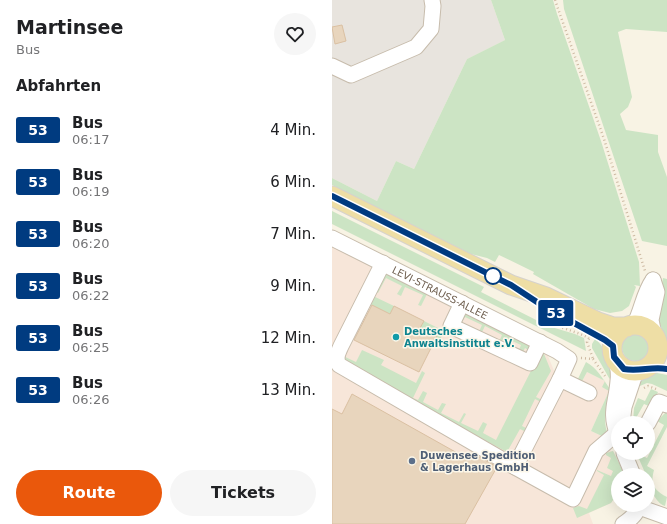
<!DOCTYPE html>
<html lang="de">
<style>
:root{--surface:#fff;--page:#f6f6f6;--text:#202124;--muted:#757577;--accent:#ea580c}
body{margin:0;font-family:"DejaVu Sans",sans-serif;background:var(--page);color:var(--text);height:100vh;display:flex;flex-direction:column;font-size:15px;white-space:nowrap}
*{box-sizing:border-box;margin:0}
p{font-size:13px;color:var(--muted)}
.icon{flex:none;width:22px;height:22px;fill:none;stroke:currentColor;stroke-width:2;stroke-linecap:round;stroke-linejoin:round}
.map{position:relative;flex:1;overflow:hidden}
.details{display:flex;flex-direction:column;background:var(--surface);width:332px}
.details>*{flex:none}
.badge{padding:0 8px;border-radius:3px;font-size:14px;line-height:26px}
.fabs{position:absolute;left:279px;top:416px;display:grid;gap:8px}
.fabs a{display:grid;place-items:center;width:44px;height:44px;border-radius:50%;background:var(--surface);box-shadow:0 4px 16px #0002;font-size:20px}
.map>.badge{position:absolute;translate:-50% -50%;box-shadow:0 0 0 2px #fff}
h2{padding:0 16px;font-size:15px;line-height:36px}
.round{display:grid;place-items:center;flex:none;width:42px;height:42px;border-radius:21px;background:var(--page)}
.head{display:flex;align-items:center;justify-content:space-between;height:68px;padding:0 16px}
h1{font-size:19px;font-weight:600;line-height:30px}
.primary-button{display:flex;gap:8px;margin-top:auto;padding:8px 16px}
.primary-button a{flex:1;height:46px;border-radius:24px;background:var(--accent);color:#fff;font-size:16px;font-weight:600;line-height:46px;text-align:center}
.primary-button a+a{background:var(--page);color:var(--text)}
ul{padding:0;list-style:none}
li{display:flex;align-items:center;gap:12px;height:52px;padding:0 16px}
li div{flex:1}
li b{display:block;font-size:15px}
li em{font-style:normal}
li .badge{min-width:44px;font-weight:700;text-align:center}
main{display:flex;flex:1;min-height:0}
.map>svg:first-child{display:block}
.commercial{fill:#f7e6d9}
.industrial{fill:#e8e4de}
.green{fill:#cce4c4}
.building{fill:#e8d5bd;stroke:#dac0a2}
.lines{fill:none;stroke-linecap:round;stroke-linejoin:round}
.minor-casing{stroke:#c7bcac;stroke-width:17}
.major-casing{stroke:#d6d2cd;stroke-width:21}
.path{stroke:#cebaa3;stroke-width:2.5;stroke-dasharray:1 3;stroke-linecap:butt}
.minor{stroke:#fff;stroke-width:15}
.major{stroke:#eedea5;stroke-width:19}
.line-casing{stroke:#fff;stroke-width:9}
.line{stroke:#003b80;stroke-width:6}
.stop-dot{fill:#fff;stroke:#003b80;stroke-width:2}
.culture-dot{fill:#0f9aa8;stroke:#fcf7e9;stroke-width:1.5}
.service-dot{fill:#5c6f8a;stroke:#fcf7e9;stroke-width:1.5}
.labels{text-anchor:middle;stroke-width:3;stroke-linejoin:round;paint-order:stroke}
.street-label{font-size:10px;fill:#6d5d4d;stroke:#fcf7e9}
.culture-label{font-size:10px;font-weight:bold;fill:#0d838f;stroke:#fcf7e9;text-anchor:start}
.service-label{font-size:10px;font-weight:bold;fill:#4e5e75;stroke:#fcf7e9;text-anchor:start}
</style>
<main>
<section class="details">
<div class="head"><div><h1>Martinsee</h1><p>Bus</p></div><a class="round"><svg class="icon" aria-label="heart" viewBox="0 0 24 24"><path d="M12 20l-8-8c-3-5 5-10 8-4 3-6 11-1 8 4z"/></svg></a></div>
<h2>Abfahrten</h2>
<ul>
<li><span class="badge" style="background:#003b80;color:#fff">53</span><div><b>Bus</b><p>06:17</p></div><em>4 Min.</em></li>
<li><span class="badge" style="background:#003b80;color:#fff">53</span><div><b>Bus</b><p>06:19</p></div><em>6 Min.</em></li>
<li><span class="badge" style="background:#003b80;color:#fff">53</span><div><b>Bus</b><p>06:20</p></div><em>7 Min.</em></li>
<li><span class="badge" style="background:#003b80;color:#fff">53</span><div><b>Bus</b><p>06:22</p></div><em>9 Min.</em></li>
<li><span class="badge" style="background:#003b80;color:#fff">53</span><div><b>Bus</b><p>06:25</p></div><em>12 Min.</em></li>
<li><span class="badge" style="background:#003b80;color:#fff">53</span><div><b>Bus</b><p>06:26</p></div><em>13 Min.</em></li>
</ul>
<div class="primary-button"><a>Route</a><a>Tickets</a></div>
</section>
<div class="map">
<svg width="335" height="524" viewBox="0 0 335 524">
<rect width="100%" height="100%" fill="#f8f3e4"/>
<path class="commercial" d="M0 245 213 349 223 373 248 385 255 372 273 381 277 391 259 431 272 437 279 451H281L285 457 293 475H286V493L279 503 257 513 261 524H0Z"/>
<path class="industrial" d="M0 0H159L173 40 135 59 82 169 64 161 45 201 0 178Z"/>
<path class="green" d="M159 0H221L225 14 269 141 307 262 308 286 302 285 304 287 297 306 290 311 278 313 262 309 201 274 202 272 167 255 163 262 155 258 139 254 0 185V178L45 201 64 161 82 169 135 59 173 40Z
M231 0H335V32L294 29 286 32 300 97 296 107 288 114 294 130 326 135V152L335 177V246L310 241 232 9Z
M0 211 152 287 149 292 216 326 243 334 252 338 254 351 0 224Z
M51 270 96 292 89 306 86 305 91 295 73 287 69 296 65 294 70 286 54 278 46 293 41 290Z
M331 278 335 279V344L325 315Z
M39 295 62 306 58 314 40 305 38 307 33 305Z
M132 310 204 346 191 359 196 350 193 348 189 356 185 355 189 345 172 337 168 345 166 344 170 335 153 326 148 336 146 334 150 325 133 317 128 326Z
M92 321 112 331 108 340 104 338 105 336 88 328Z
M290 347a14 14 0 1 1 28 0a14 14 0 1 1-28 0Z
M263 339C274 347 281 369 282 383L277 378 260 348V344Z
M210 349 219 371 204 397 212 401 211 403 203 399 190 426 198 430 196 433 188 429 175 452 12 365 9 355 24 362 30 350 52 360 49 365 84 383 90 371 93 373 81 398 86 400 91 391 95 393 91 402 106 410 110 403 114 404 109 413 127 422 132 413 134 414 129 423 146 431 151 422 155 424 151 433 164 440Z
M254 362C265 368 271 379 278 389 277 409 269 414 276 436L272 437 259 431 277 391 270 387 273 381 255 372 248 385 244 383Z
M325 373 335 375V391L320 384 315 383 303 388C308 379 315 375 325 373Z
M319 389 326 392 319 407 312 404 304 418 311 422V423H301L302 408 306 398 313 401Z
M335 412V427L315 466 322 470C318 485 322 490 335 497L333 506C323 503 316 485 316 475H314L307 459 309 455 315 458 332 425 325 421 332 414Z
M281 451 293 475H286V493L279 503 245 518 241 508 247 506 255 509 272 475 265 471V470L279 476 281 471 275 468 279 458 274 455V453Z"/>
<path class="building" d="M10 25 14 41 3 44 0 27Z
M40 305 58 314 62 306 92 321 88 328 105 336 87 372 22 340Z
M20 394 127 454H142L165 467 133 524H0V409L10 414Z"/>
<g class="lines">
<defs>
<g id="minor">
<path d="M0 66 19 75 84 47 99 29 101 6 100 0"/>
<path id="s1" d="M0 238 225 351 237 359 228 379"/>
<path d="M51 263 9 346C6 353 3 358 7 365L183 467"/>
<path d="M321 280 325 292 319 320 322 335"/>
<path d="M130 303 119 326 198 363 208 342"/>
<path d="M302 325C310 311 311 294 321 280"/>
<path d="M285 362C286 368 287 375 286 381 284 405 277 411 286 436"/>
<path d="M257 393 228 379 183 467 241 499 264 451 285 433"/>
<path d="M290 423 292 407 304 371"/>
<path d="M316 423 327 402 335 405"/>
<path d="M292 453 301 475"/>
<path d="M307 507 335 517"/>
<path d="M291 524C299 519 305 514 307 505"/>
</g>
<path id="major" d="M0 196 179 285 214 297 266 322 281 327H295
M280 348a23 23 0 1 1 46 0a23 23 0 1 1-46 0Z"/>
</defs>
<use href="#minor" class="minor-casing"/>
<use href="#major" class="major-casing"/>
<path class="path" d="M223 0 272 139 313 271
M208 319C224 327 241 330 257 338
M259 335 255 342 261 359
M249 358 261 359 273 376
M312 388 316 386 324 389"/>
<use href="#minor" class="minor"/>
<use href="#major" class="major"/>
</g>
<g class="lines">
<defs>
<path id="line" d="M0 196 179 285 211 306 273 340 281 346 282 357 292 369C307 372 320 366 335 369"/>
</defs>
<use href="#line" class="line-casing"/>
<use href="#line" class="line"/>
</g>
<circle class="stop-dot" cx="161" cy="276" r="8"/>
<circle class="culture-dot" cx="64" cy="337" r="4"/>
<circle class="service-dot" cx="80" cy="461" r="4"/>
<g class="labels">
<g class="street-label">
<text dy="4" stroke="none"><textPath href="#s1" startOffset="121">LEVI-STRAUSS-ALLEE</textPath></text>
</g>
<g class="culture-label">
<text x="72" y="335">Deutsches<tspan x="72" dy="12">Anwaltsinstitut e.V.</tspan></text>
</g>
<g class="service-label">
<text x="88" y="459">Duwensee Spedition<tspan x="88" dy="12">&amp; Lagerhaus GmbH</tspan></text>
</g>
</g>
</svg>
<div class="fabs">
<a><svg class="icon" aria-label="locate" viewBox="0 0 24 24"><circle cx="12" cy="12" r="6"/><path d="M12 2v4M12 18v4M2 12h4M18 12h4"/></svg></a>
<a><svg class="icon" aria-label="layers" viewBox="0 0 24 24"><path d="M12 4l9 5-9 5-9-5zM3 14l9 5 9-5"/></svg></a>
</div>
<b class="badge" style="left:224px;top:313px;background:#003b80;color:#fff">53</b>
</div>
</main>
